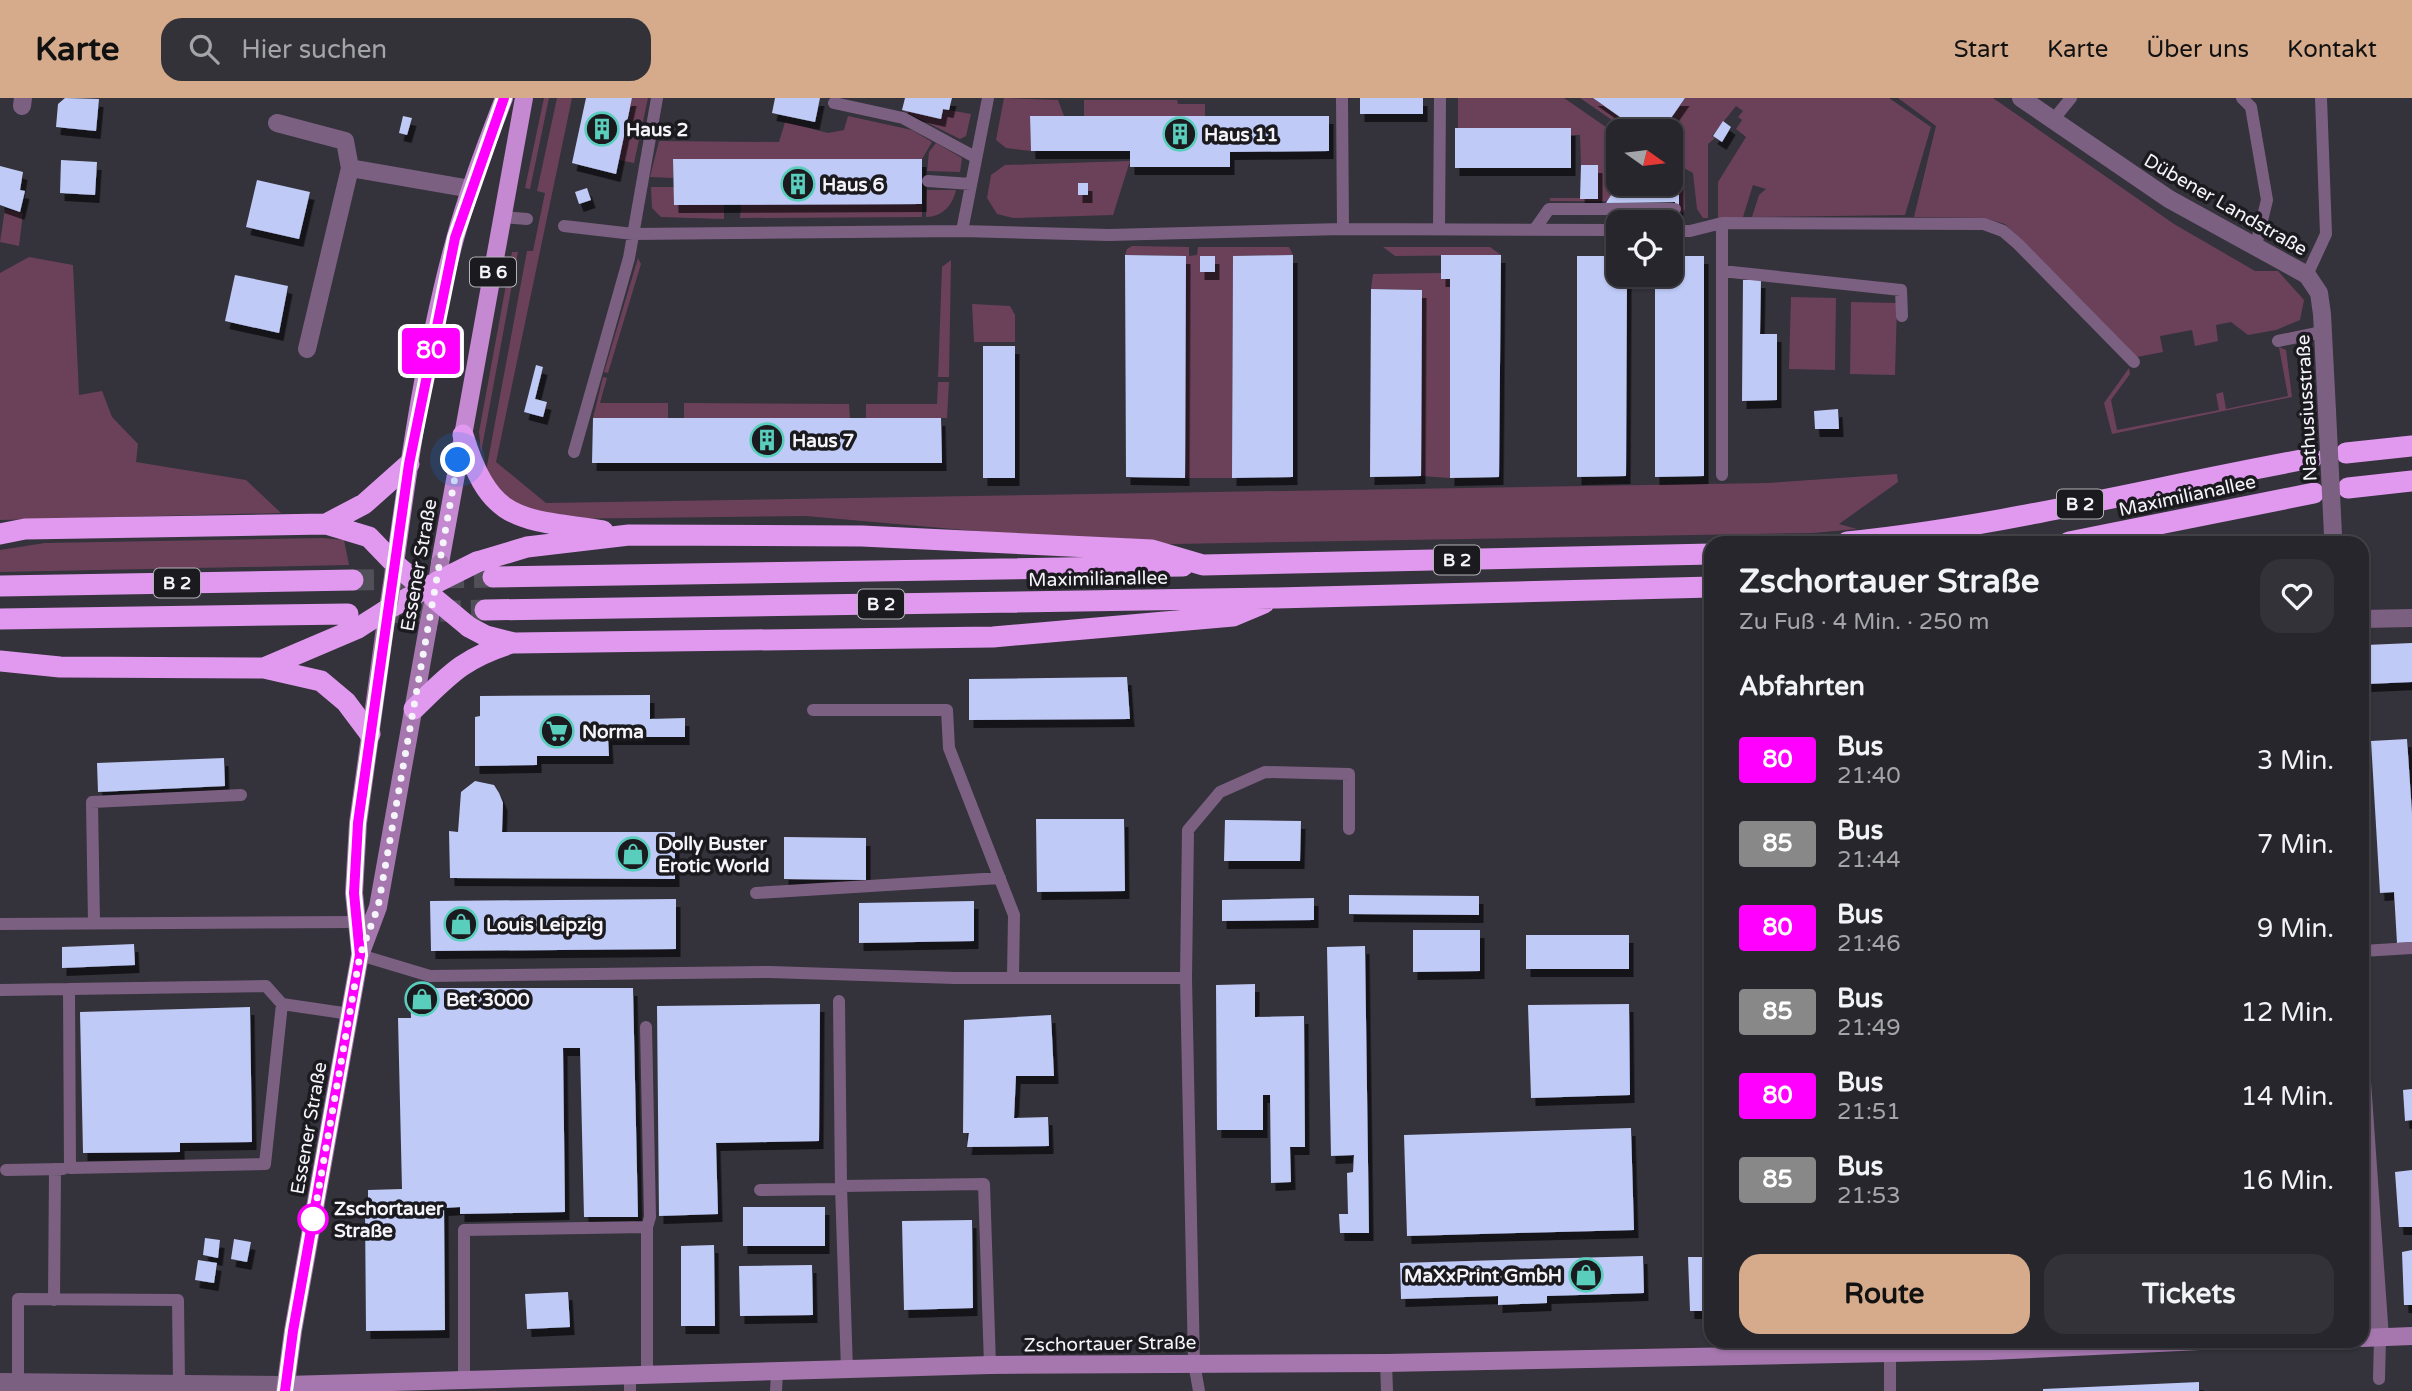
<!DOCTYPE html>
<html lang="de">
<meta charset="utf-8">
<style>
:root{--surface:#27262c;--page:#333238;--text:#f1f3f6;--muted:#a4a5a9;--line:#434348;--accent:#d6ab8b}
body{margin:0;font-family:"Varela Round",sans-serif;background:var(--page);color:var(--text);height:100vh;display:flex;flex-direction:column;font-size:26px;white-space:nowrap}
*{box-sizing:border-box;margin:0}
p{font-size:23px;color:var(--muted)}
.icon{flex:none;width:38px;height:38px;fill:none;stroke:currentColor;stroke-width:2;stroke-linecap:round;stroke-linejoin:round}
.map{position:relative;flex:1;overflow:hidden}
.details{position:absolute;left:1704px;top:438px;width:665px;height:812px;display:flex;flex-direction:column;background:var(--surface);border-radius:21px;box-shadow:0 2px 5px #0004,0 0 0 2px var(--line)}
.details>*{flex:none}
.badge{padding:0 14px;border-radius:5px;font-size:24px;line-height:46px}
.needle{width:46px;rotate:104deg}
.fabs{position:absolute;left:1606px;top:21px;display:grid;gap:14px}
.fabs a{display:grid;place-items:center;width:77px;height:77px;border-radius:14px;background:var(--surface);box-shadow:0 2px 5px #0004,0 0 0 2px var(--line);font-size:35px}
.you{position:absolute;width:35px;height:35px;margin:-18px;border:5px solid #fff;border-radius:50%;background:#1a73e8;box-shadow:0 0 0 10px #1a73e833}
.map>.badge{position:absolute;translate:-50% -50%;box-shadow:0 0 0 4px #fff}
h2{padding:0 35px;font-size:26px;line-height:63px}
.round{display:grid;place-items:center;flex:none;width:74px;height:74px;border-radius:21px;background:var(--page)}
.overview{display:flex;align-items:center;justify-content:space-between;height:119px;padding:0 35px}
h1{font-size:33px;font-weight:700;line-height:52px}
.primary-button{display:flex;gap:14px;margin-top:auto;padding:14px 35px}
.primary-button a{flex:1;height:80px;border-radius:21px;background:var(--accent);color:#111;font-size:28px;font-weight:700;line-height:80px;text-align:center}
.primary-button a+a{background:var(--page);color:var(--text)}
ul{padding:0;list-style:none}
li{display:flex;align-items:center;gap:21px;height:84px;padding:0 35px}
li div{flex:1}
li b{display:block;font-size:26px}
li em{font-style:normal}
li .badge{min-width:77px;font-weight:700;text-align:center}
header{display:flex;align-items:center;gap:42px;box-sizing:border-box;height:98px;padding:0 35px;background:var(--accent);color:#111}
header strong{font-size:33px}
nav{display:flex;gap:38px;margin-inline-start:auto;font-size:24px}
.search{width:490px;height:63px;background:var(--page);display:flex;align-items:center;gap:18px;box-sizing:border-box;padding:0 24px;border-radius:21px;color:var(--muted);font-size:26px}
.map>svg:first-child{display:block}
.green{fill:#6b415a}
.building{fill:#bfcaf7;filter:url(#shadow)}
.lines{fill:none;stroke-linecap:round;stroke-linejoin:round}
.highway-tunnel{stroke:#514f58;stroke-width:21;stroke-dasharray:21 10;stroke-linecap:butt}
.lane{stroke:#7c6082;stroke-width:12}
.street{stroke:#7c6082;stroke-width:18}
.secondary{stroke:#a577ae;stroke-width:18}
.primary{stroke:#c489d0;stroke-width:18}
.highway{stroke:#e099ef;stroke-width:21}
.street-bridge{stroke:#7c6082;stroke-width:18}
.secondary-bridge{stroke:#a577ae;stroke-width:18}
.highway-bridge{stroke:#e099ef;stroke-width:21}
.line-casing{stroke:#fff;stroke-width:16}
.line{stroke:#f0f;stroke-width:10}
.walk{stroke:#f5f4fa;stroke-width:7;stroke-dasharray:0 12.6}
.stop-dot{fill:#fff;stroke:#f0f;stroke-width:3.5}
.labels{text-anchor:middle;stroke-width:7;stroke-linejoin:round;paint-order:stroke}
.shield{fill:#1b1a1f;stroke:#b4b3b8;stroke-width:2}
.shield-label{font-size:18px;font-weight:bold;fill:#f5f4fa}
.poi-label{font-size:19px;font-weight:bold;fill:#f5f4fa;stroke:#1b1a1f;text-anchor:start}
.street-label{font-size:19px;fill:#f5f4fa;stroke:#1b1a1f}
.stop-label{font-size:19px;font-weight:bold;fill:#f5f4fa;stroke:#1b1a1f;text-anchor:start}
</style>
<header>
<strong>Karte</strong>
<div class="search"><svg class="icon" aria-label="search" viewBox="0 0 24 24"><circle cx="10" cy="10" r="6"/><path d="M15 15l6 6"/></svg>Hier suchen</div>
<nav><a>Start</a><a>Karte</a><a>Über uns</a><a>Kontakt</a></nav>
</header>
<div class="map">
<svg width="2412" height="1293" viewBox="0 0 2412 1293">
<defs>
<filter id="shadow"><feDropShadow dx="4.5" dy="8" stdDeviation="0" flood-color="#0009"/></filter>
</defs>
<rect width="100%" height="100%" fill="#34323b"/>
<path class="green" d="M544 0H549L530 91 525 90Z
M557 0H572L496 364 546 405 1768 385 1897 376 1898 384 1839 426 1857 431 1813 435 1173 446 1088 443 806 418 551 421 510 405 486 373 527 153H533L545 95 537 93Z
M632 0H648L634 65 619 62Z
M1004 0 1058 2 1064 18 1030 19 1031 53 1006 50 996 42Z
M1458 0H1564L1619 38V86H1671V74L1684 82 1685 111 1679 120 1675 116 1674 104 1550 103V100H1598V67H1581L1580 37H1571L1570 30H1458Z
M1580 0H1593L1634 29 1628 33Z
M1685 0H1889L1931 29 1905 117 1752 119 1759 97 1766 91 1753 87 1743 119 1718 120V84L1746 39 1736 31 1742 22 1738 19 1743 13 1736 8 1712 38 1715 40 1708 46V120H1703L1697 111 1693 75 1671 63 1669 33 1676 24 1671 20Z
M1898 0H1993L2174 126 2255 173H2278L2304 202 2300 222 2276 232 2248 237 2231 224 2216 227 2218 243 2195 248 2192 232 2160 238 2163 254 2137 259 2005 126 1984 120 1914 119 1936 28Z
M1084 2H1177L1178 6H1205V18H1084Z
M943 11 971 16 966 38 960 41 902 12 940 21Z
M848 18 912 32 932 44 922 61H673V80L650 79 659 43 779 44 785 24 828 35 844 32Z
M936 45 962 60 960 74 927 73 929 54Z
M1130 63 1113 117 1013 120 997 116 987 100 991 77 1005 67Z
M651 89H674V107L724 106V121L661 119 652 110Z
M927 92H956C953 107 942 119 926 119Z
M741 106H922V119L740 120Z
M5 111 23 115 19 148 0 144Z
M1132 148 1189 149V158L1197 157 1198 149H1289L1293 157 1233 158 1232 380H1185L1186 158 1125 157 1127 151Z
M1383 149H1490L1501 157 1395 158Z
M512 154H518L481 355 479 334Z
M29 159 73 167 79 297 102 293 112 319 138 346 136 364 246 382 281 415 0 422V175Z
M638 160 641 166 608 275 604 274Z
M951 162 949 279H938L942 169Z
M1441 175V181H1450V380L1421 378 1422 192 1371 191 1373 176Z
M1791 199 1836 200 1835 272 1789 271Z
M1851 204 1897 205 1895 277 1850 276Z
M972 206 1010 208 1015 217V244H974Z
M2279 249 2286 252 2292 299 2112 336 2104 305 2129 270 2130 276 2111 302 2117 332 2219 312 2216 296 2223 294 2226 311 2288 298Z
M603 279 607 280 600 305H668V320H593Z
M938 284H949L947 320H866V306H937Z
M684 305 849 306 850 320H684Z
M323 440 344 442 349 467 0 474V452L45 445Z"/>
<path class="building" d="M65 0 99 1 96 33 56 29 58 6Z
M586 0H632L616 76 572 65Z
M775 0H820L815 24 772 15Z
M905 0H952L949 12 943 11 941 21 902 12Z
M1360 0H1423V16H1360Z
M1593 0H1685L1671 20 1676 23 1669 33H1640Z
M403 18 412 20 407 37 399 35Z
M1030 18H1329V53L1230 54V69H1130V53H1031Z
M1723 23 1731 29 1722 44 1713 38Z
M1455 30H1571V70H1455Z
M673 61H922V106L674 107Z
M61 62 97 64 95 97 60 95Z
M1581 67H1598V101H1580Z
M0 68 23 74 20 92 25 93 20 114 0 107Z
M257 82 310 94 299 141 246 129Z
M1671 82H1679V109L1675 115V104L1606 105 1618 86H1671Z
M1078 85H1088V97H1078Z
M587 90 591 102 579 106 575 94Z
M1125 157 1186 158 1185 380 1126 379Z
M1293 157V379L1232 380 1233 158Z
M1441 157H1501L1499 379 1450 380V181H1441Z
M1200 158H1215V174H1200Z
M1577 158H1619V177H1627L1626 378 1577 379Z
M1671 158H1704V378L1655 379V177H1671Z
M235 177 288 188 279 235 225 223Z
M1743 182H1761L1760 236H1777V302L1742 303Z
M1371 191 1422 192 1421 378 1370 379Z
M983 248H1015V380H983Z
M536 267 543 269 535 301 547 304 543 319 524 314Z
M1838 311 1839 331H1815L1814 313Z
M593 320H941L942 365H592Z
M2412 545V584L2367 586 2366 547Z
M1127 579 1130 621 969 622V581Z
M650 597V621L685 620V639H608L609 658H537V667L475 668V619L480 618V598Z
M2407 641 2412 715V844L2397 845 2394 794 2380 795 2371 643Z
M224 660 225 688 98 694 97 665Z
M475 683 494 687 499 695 503 705 502 734H675V781L450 780 449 733 458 734 461 694Z
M1036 721H1124L1125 793 1037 794Z
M1225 722 1301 723 1300 763H1224Z
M784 739 866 740V782L784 781Z
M1349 797 1479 798V817L1349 816Z
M1314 800V822L1222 823V802Z
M676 801V851L431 853 430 803Z
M974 803V843L859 845V805Z
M1413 832H1480V873L1413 874Z
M1526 837H1629V871H1526Z
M134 846 135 867 62 870V849Z
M1365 848 1369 1135H1340L1339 1116H1348L1347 1075 1353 1074 1354 1057 1331 1058 1327 849Z
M1255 886V919L1304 918 1305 1049H1290L1291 1084 1271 1085 1270 997H1263V1032H1217L1216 887Z
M410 890H633L638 1119H584L580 950H563L565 1114 460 1116V1109L444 1110 445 1232 366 1233 365 1109 368 1108V1092L402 1091 398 920H411Z
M820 906 819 1043 716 1045 718 1116 659 1118 657 908Z
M1629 906 1630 997 1531 1000 1528 907Z
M250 909 252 1044 180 1045V1054L83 1055 80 914Z
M1051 917 1054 978H1016L1014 1020 1048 1019 1049 1048 967 1049 969 1035H963L964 922Z
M2412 991V1022L2405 1023 2403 992Z
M1631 1030 1634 1132 1407 1138 1404 1037Z
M2412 1072V1129H2399L2395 1074Z
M1708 1087H1712V1122H1708Z
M743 1109H825V1148H743Z
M972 1122 973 1210 904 1212 902 1123Z
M205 1140 220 1142 218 1160 203 1157Z
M234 1141 251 1144 247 1164 231 1161Z
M714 1147 715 1228H681V1148Z
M2412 1152V1207H2404L2402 1154Z
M1643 1158 1644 1195 1547 1198V1205L1498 1207V1198L1401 1201 1400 1165Z
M1688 1159H1712V1213H1690Z
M198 1162 217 1165 214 1185 195 1182Z
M812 1167 813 1217 740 1218 739 1168Z
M568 1194 570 1229 527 1231 525 1196Z
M2199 1284V1293H2043V1291Z"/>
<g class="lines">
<path class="highway-tunnel" d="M443 480 493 479
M353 482 411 481
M378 515 485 512"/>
<path class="lane" d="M1342 0 1343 131
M2242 0 2251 9 2267 102 2256 147
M834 5 903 20 975 59
M2053 22 2071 0
M928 83 971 86
M503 119 527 121
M1722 125V377
M564 128 633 136 962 133 1109 137 1343 131 1619 132
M1439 130 1440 0
M1535 131 1549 111H1675
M962 133 988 0
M1671 133H1690L1722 125 1984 126 2003 133 2018 146 2134 264
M1722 173 1901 192 1902 218
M2307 177 2326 136 2321 0
M2278 243 2322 234
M574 354 629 160 657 0
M813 612H947L949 650 1014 817 1013 879
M756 795 1000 780
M94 825 92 704 241 697
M0 826 357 824
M2362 853 2412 850
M360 857 430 878 770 874 955 880H1186
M0 892 69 891
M839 903 841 1088
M282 906 266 888 69 891 70 1070 265 1066 282 906 350 916
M646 929 650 1119 647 1129
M6 1072 63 1071
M760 1092 840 1091
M54 1202 55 1071
M1386 1265 1387 1293
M847 1272 841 1088 984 1086 990 1267
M630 1278V1293
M2379 1281 2380 1240
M464 1282V1132L647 1129V1278
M18 1293V1201L178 1202 179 1285
M776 1293 777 1274
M1199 1293 1194 1265 1186 880 1188 732 1220 694 1265 674 1349 676V731
M1890 1293V1253"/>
<path class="street" d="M2021 0 2169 101 2307 177 2319 195 2322 216 2327 313
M22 8 23 0
M277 25 345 43 350 70
M307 251 350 70 471 91
M2362 521 2412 520
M2362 984 2380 1240
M0 1284 286 1287"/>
<path class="secondary" d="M360 853 354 795 358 725 385 530
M2362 1240 2412 1238
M286 1287 990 1267 1386 1265 1990 1253 2221 1242
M285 1293 293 1233 360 857 378 809 428 529"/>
<path class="primary" d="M440 465 524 0
M395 466C410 357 426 247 455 141 468 93 486 46 504 0"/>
<path class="highway" d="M463 337C491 427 519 420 603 433
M2346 355 2412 348
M2348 390 2412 383
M326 426 364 406 409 366
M0 436 25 431 326 426 369 439 395 466
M1847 444C2004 428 2157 388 2312 360
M2069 444 2314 395
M477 464 527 449 629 437 862 438 1152 452 1203 467 1712 456
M493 479 1183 468
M0 488 353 482
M388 511 437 484
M485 512 1276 500 1712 489
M0 521 348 516
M469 529 486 538 514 545 993 539 1233 518 1264 505
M0 563 60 569 264 570 321 583 346 604 370 636
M264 570 358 530
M414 611C449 577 463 560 512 545"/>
<path class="street-bridge" d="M2327 313 2333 437"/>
<path class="secondary-bridge" d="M437 484 440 465
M428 529 434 500
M385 530 395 466"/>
<path class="highway-bridge" d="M395 466 424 491
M437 484 477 464
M434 500 469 529
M358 530 388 511"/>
</g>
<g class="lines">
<defs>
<path id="line" d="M285 1293 293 1233 360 857 354 795 358 725 409 366 455 140 504 0"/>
</defs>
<use href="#line" class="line-casing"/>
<use href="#line" class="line"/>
<path class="walk" d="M313 1121 312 1129 360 857 378 809 458 362"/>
</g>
<defs>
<symbol id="building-ring" viewBox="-11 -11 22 22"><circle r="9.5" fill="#1b1a1f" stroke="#5acebd" stroke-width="1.5"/><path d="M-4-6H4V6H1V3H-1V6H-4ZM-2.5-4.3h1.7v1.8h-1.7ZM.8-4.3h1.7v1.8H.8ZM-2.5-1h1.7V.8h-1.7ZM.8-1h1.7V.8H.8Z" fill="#5acebd"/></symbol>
<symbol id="supermarket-ring" viewBox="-11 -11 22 22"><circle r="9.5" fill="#1b1a1f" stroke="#5acebd" stroke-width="1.5"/><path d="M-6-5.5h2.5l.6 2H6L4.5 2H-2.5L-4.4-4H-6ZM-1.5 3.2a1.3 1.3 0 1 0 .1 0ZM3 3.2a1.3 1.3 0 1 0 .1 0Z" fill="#5acebd"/></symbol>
<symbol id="shop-ring" viewBox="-11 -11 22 22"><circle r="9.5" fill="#1b1a1f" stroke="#5acebd" stroke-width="1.5"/><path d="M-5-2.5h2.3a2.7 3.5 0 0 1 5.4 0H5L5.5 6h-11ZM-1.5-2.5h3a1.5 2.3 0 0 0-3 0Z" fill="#5acebd"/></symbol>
</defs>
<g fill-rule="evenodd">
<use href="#building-ring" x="583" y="12" width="38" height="38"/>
<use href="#building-ring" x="1161" y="17" width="38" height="38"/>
<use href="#building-ring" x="779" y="67" width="38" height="38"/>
<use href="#building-ring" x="748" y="323" width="38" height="38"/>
<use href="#supermarket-ring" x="538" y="614" width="38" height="38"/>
<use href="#shop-ring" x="614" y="737" width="38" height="38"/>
<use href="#shop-ring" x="442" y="807" width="38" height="38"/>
<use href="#shop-ring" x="403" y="882" width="38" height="38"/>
<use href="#shop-ring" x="1567" y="1158" width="38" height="38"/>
</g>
<circle class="stop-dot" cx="313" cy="1121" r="14"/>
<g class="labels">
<g class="shield">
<rect x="470" y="159.5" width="46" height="29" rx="5"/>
<rect x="2057" y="391.5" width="46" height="29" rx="5"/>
<rect x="1434" y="447.5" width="46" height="29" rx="5"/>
<rect x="154" y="470.5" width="46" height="29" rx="5"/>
<rect x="858" y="491.5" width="46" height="29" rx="5"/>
</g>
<g class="shield-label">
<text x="493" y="180">B 6</text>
<text x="2080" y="412">B 2</text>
<text x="1457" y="468">B 2</text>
<text x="177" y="491">B 2</text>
<text x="881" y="512">B 2</text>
</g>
<g class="poi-label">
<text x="626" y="38">Haus 2</text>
<text x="1204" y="43">Haus 11</text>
<text x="822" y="93">Haus 6</text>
<text x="792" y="349">Haus 7</text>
<text x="582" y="640">Norma</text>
<text x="658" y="752">Dolly Buster<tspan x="658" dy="22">Erotic World</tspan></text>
<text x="486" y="833">Louis Leipzig</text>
<text x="446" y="908">Bet 3000</text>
<text x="1562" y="1184" text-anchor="end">MaXxPrint GmbH</text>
</g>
<g class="street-label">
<text transform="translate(2226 106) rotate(30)" y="7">Dübener Landstraße</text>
<text transform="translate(2306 310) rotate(-93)" y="7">Nathusiusstraße</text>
<text transform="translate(2187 397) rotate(-12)" y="7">Maximilianallee</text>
<text transform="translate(418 467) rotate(-80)" y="7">Essener Straße</text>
<text transform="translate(1098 480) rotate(-1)" y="7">Maximilianallee</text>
<text transform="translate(308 1030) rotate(-80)" y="7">Essener Straße</text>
<text transform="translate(1110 1245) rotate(-1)" y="7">Zschortauer Straße</text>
</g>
<g class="stop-label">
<text x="334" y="1117">Zschortauer<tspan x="334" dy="22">Straße</tspan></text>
</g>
</g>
</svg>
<div class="fabs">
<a><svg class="needle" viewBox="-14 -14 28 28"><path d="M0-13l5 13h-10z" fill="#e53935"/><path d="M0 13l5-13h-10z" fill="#a4a5a9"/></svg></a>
<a><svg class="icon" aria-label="locate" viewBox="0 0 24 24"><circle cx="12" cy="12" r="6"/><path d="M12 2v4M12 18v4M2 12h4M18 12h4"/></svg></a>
</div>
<div class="you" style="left:458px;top:362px"></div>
<b class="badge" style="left:431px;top:253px;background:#f0f;color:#fff">80</b>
<section class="details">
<div class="overview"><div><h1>Zschortauer Straße</h1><p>Zu Fuß · 4 Min. · 250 m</p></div><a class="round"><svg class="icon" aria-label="heart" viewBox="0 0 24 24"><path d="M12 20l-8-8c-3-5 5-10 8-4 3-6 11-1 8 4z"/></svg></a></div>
<h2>Abfahrten</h2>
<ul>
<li><span class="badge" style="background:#f0f;color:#fff">80</span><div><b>Bus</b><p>21:40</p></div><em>3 Min.</em></li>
<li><span class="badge" style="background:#888;color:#fff">85</span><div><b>Bus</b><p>21:44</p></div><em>7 Min.</em></li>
<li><span class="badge" style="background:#f0f;color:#fff">80</span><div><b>Bus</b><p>21:46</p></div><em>9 Min.</em></li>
<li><span class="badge" style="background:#888;color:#fff">85</span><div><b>Bus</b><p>21:49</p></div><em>12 Min.</em></li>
<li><span class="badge" style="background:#f0f;color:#fff">80</span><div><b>Bus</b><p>21:51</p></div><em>14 Min.</em></li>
<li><span class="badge" style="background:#888;color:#fff">85</span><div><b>Bus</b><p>21:53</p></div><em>16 Min.</em></li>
</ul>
<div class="primary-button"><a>Route</a><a>Tickets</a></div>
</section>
</div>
